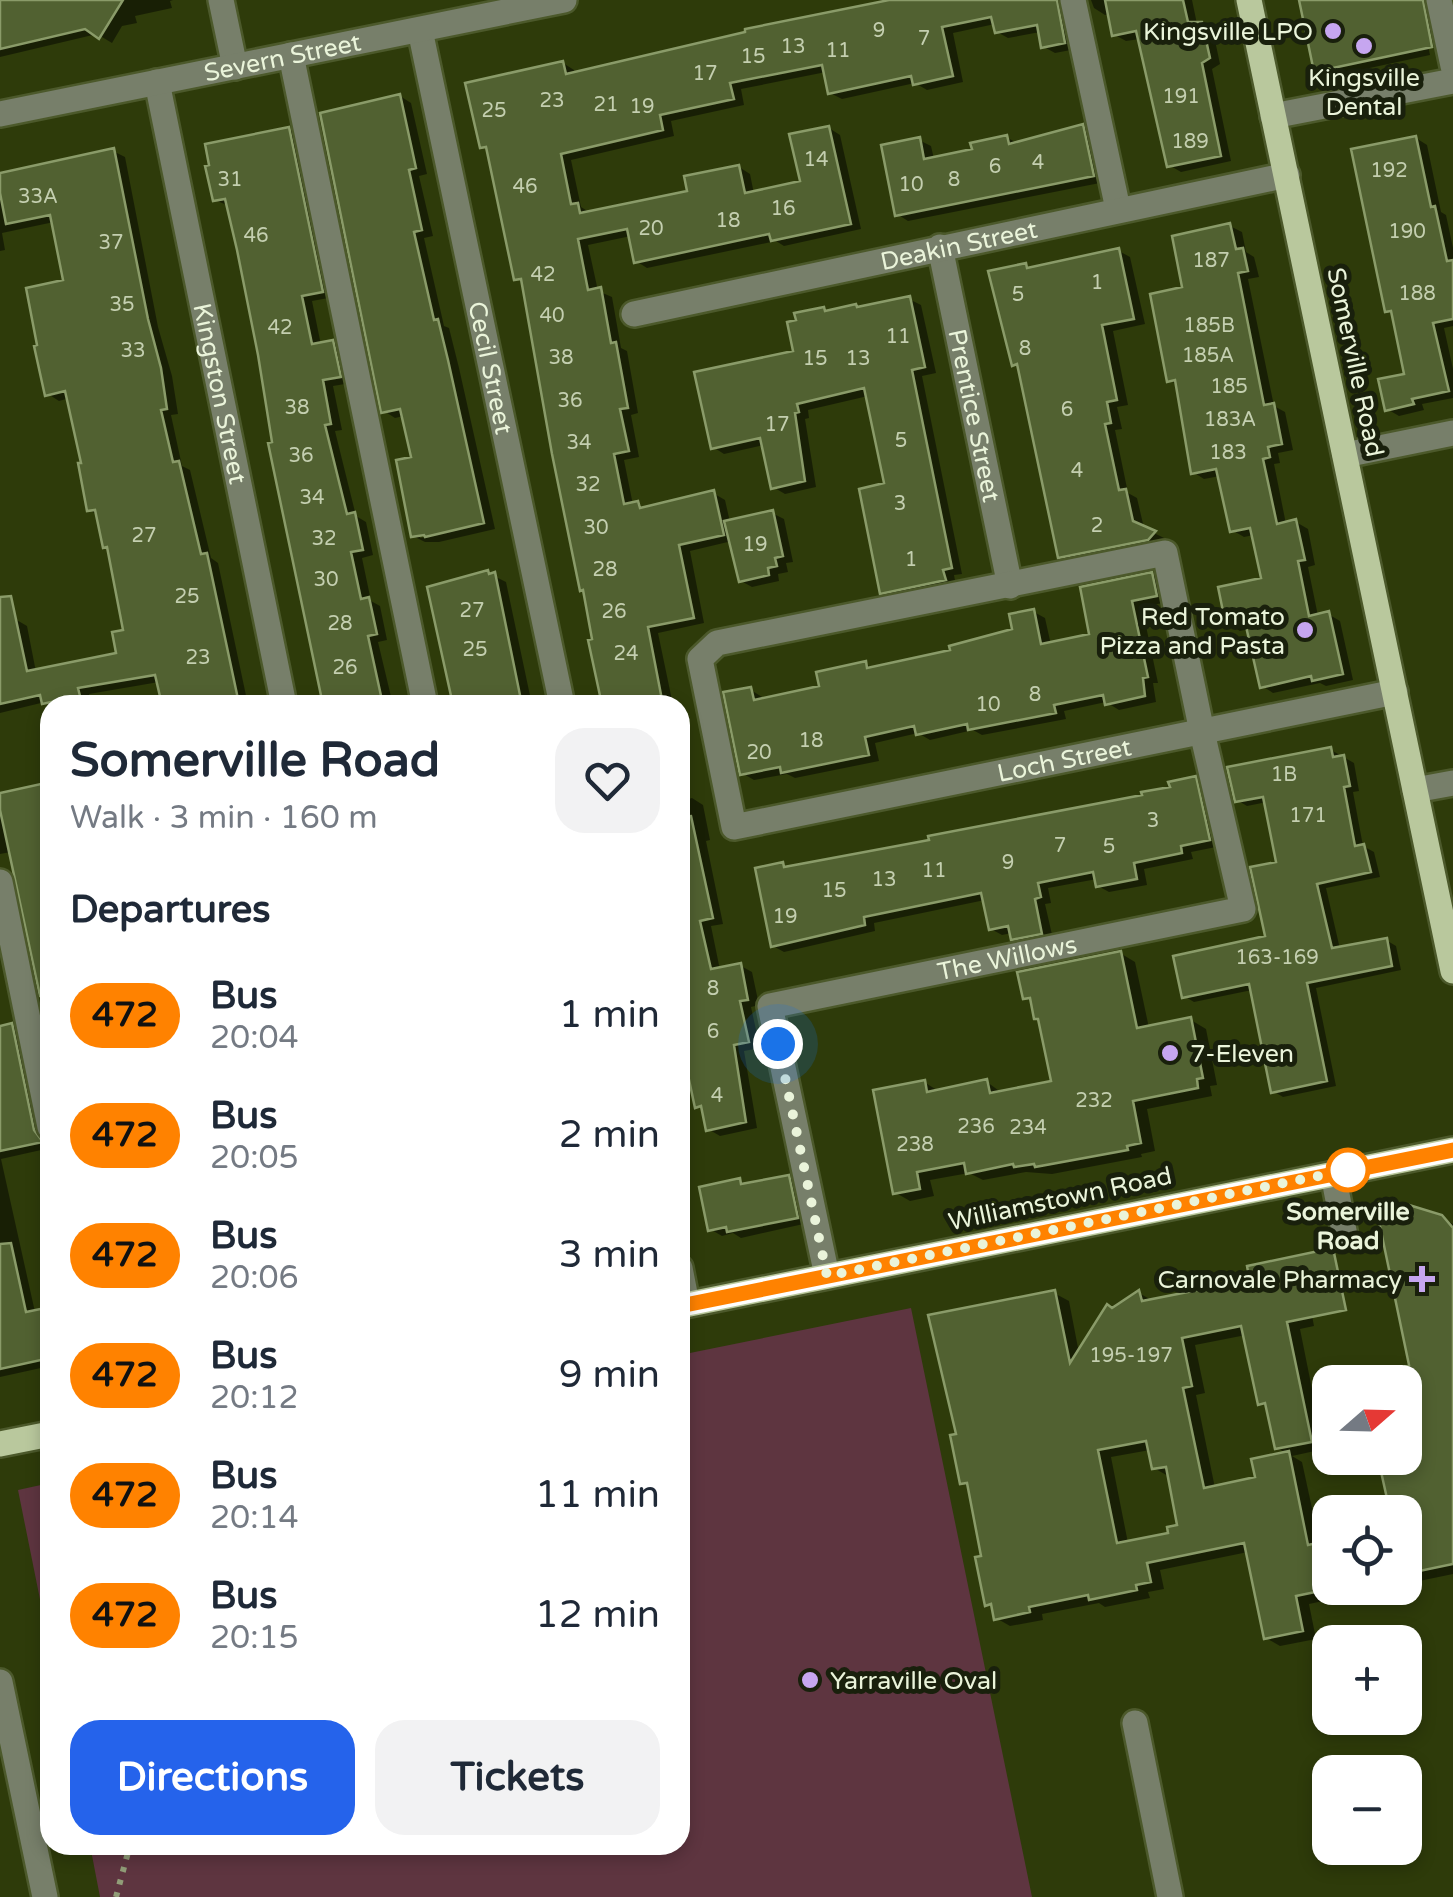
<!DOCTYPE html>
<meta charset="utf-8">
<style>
:root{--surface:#fff;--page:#f2f2f3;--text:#1f2937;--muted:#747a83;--accent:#2563eb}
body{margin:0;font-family:"Varela Round",sans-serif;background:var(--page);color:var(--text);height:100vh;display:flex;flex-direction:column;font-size:38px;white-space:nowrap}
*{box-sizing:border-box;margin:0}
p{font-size:32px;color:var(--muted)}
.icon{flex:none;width:55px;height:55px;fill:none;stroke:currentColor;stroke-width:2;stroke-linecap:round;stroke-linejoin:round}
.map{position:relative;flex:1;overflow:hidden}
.details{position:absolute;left:40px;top:695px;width:650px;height:1160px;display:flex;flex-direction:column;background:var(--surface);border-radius:30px;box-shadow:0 5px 15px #0003}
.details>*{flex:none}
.badge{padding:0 20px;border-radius:32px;font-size:35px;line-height:65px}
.needle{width:65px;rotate:70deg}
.fabs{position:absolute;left:1312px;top:1365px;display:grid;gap:20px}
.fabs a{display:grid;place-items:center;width:110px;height:110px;border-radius:20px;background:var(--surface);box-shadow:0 5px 15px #0003;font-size:50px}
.you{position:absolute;width:50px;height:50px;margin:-25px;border:8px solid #fff;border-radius:50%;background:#1a73e8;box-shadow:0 0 0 15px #1a73e833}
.map>.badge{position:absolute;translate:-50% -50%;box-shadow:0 0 0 5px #fff}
h2{padding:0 30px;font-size:38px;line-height:90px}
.round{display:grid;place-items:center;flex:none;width:105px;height:105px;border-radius:30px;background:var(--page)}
.summary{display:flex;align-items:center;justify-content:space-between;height:170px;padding:0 30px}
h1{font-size:48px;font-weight:700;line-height:75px}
.action{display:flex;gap:20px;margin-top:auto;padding:20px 30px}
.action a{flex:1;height:115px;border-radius:30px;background:var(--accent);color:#fff;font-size:40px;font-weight:700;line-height:115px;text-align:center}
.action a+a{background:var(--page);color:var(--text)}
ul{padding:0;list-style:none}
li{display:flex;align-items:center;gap:30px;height:120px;padding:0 30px}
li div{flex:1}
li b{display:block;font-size:38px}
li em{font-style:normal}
li .badge{min-width:110px;font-weight:700;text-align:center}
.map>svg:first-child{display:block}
.green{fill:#5e3540}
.shadow{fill:#0007;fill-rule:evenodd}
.building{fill:#516131;stroke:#8a9b69;stroke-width:2.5;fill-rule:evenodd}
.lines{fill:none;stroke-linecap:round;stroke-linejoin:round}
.minor-casing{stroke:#4c592b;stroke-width:30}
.major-casing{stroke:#4c592b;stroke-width:30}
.path{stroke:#919d78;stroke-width:6;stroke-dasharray:5 8;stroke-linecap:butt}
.minor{stroke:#777f6a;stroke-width:25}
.major{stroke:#b9c89d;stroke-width:25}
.line-casing{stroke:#fff;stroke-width:22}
.line{stroke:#ff8200;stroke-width:15}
.walk{stroke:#eaf4da;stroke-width:10;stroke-dasharray:0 18}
.poi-dot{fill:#c6a6f0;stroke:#19200c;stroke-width:4}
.stop-dot{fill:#fff;stroke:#ff8200;stroke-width:5}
.labels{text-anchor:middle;stroke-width:10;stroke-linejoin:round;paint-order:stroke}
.number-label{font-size:20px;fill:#c4cfb0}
.poi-label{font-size:25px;fill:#eaf4da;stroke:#19200c;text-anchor:end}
.street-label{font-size:25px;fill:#eaf4da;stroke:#19200c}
.stop-label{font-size:25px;font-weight:bold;fill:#eaf4da;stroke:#19200c}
</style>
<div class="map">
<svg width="1453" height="1897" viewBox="0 0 1453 1897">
<rect width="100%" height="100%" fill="#2e3b0a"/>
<path class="green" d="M911 1308 1032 1897H100L90 1845H680V1355Z
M50 1483V1649L18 1490Z"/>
<path class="shadow" d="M0 0H173L170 1 172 8 135 16 137 23 122 26 112 43 97 34 0 57Z
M895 0H1070L1076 49 1055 53 1044 47 1040 32 1008 38 997 32 995 24 953 33 963 82 927 90 915 83 842 99 830 93 826 72 741 89 744 105 671 121 674 136 571 160 581 207 589 212 690 193 739 167 750 174 754 194 803 183 829 128 840 135 861 229 784 246 776 241 647 268 636 261 631 236 588 245 598 291 612 297 621 348 627 351 638 413 631 415 639 457 624 460 633 505 647 509 713 493 725 500 730 522 772 513 784 519 793 562 786 563 788 572 778 574 779 581 752 587 741 581 732 541 690 551 704 623 658 633 673 705H604L586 592 582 589 523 282 517 279 488 150 482 146 563 63 574 70 576 75Z
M1091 0H1192L1197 24 1213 31 1220 64 1212 69 1231 161 1181 172 1169 165 1140 39 1126 41 1115 35 1110 14 1105 15 1094 8Z
M1302 0H1436L1439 33 1426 36 1430 55 1328 77 1316 70Z
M400 96 411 103 427 174 419 176 433 236 424 238 444 326 449 328 459 368 495 529 439 542H425L413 536 414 459 404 416 395 418 384 411ZM436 530 437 535 420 538V533Z
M1083 127 1094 134 1105 182 908 221 897 214 919 140 931 146 934 159 975 151 1006 137 1019 144Z
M289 129 300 136 334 297 312 301 321 345 333 343 344 350 351 383 333 386 342 430 335 431 356 516 366 522 373 555 362 558 371 601 380 606 387 640 378 642 393 705H324L229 206 215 200Z
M1416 138 1427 145 1441 212 1446 215 1453 248V326L1444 328 1453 369V398L1422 404 1424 410 1399 416 1387 409 1407 376 1394 315 1387 311Z
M113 151 125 157 158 327 172 376 178 414 171 415 182 466 190 470 211 558 218 563 248 705H164L159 682 89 694 90 702 73 705 50 706 45 702 0 713V623L15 619 27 626 36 672 119 655 126 632 110 549 105 546 98 515 89 510 84 465 70 398 59 401 48 394 66 282 54 222 2 233 5 250 0 251V175Z
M1230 226 1242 232 1246 252 1254 257 1259 277 1248 279 1274 406 1285 412 1293 450 1278 453 1280 463 1274 464 1286 524 1296 522 1308 529 1315 565 1308 567 1318 616 1328 614 1340 621 1353 680 1326 686 1320 683 1273 693 1262 686 1249 629 1240 631 1228 624 1264 580 1254 535 1244 537 1232 530 1220 476 1204 479 1193 472 1178 385 1169 380 1185 289Z
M1119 251 1130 257 1145 324 1113 331 1128 405 1117 407 1122 429 1115 430 1128 493 1137 498 1144 528 1166 539 1160 545 1072 563 1060 556 1020 367 1014 364 1026 266 1032 269Z
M909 299 921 305 936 373 922 376 962 574 954 575 956 586 893 599 882 592 887 485 868 396 808 410 809 418 805 419 816 487 785 494 773 487 764 445 724 454 713 447 796 353 824 309 829 312 860 309Z
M488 573 506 582 532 705H454Z
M1152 575 1163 581 1168 602 1142 607 1158 683H1153L1156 702 1119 710 1106 702 1064 711 1066 719 982 735 973 730 930 740 918 733 875 743 879 761 795 778 787 774 754 780 742 773 751 690 762 697 763 701 822 688 866 664 874 669 953 651 1015 631 1034 612 1045 618 1051 645 1092 636Z
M1331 750 1354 763 1359 791 1353 792 1363 846 1374 852 1380 877 1326 888 1340 949 1386 940 1396 946 1401 970 1316 988 1336 1086 1283 1097 1273 1091 1252 990 1194 1002 1184 996 1268 938 1279 864 1267 802 1247 806 1237 800Z
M1195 779 1207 785 1221 846 1191 852 1193 859 1144 869 1147 885 1109 892 1098 886 1097 879 1048 888 1051 903 1045 904 1053 939 1024 945 1013 938 1012 933 1002 935 991 929 985 900 874 923 875 931 784 952 773 946 783 865 789 869 932 842 1173 789Z
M50 785V1036L11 852 0 854V810H3L0 795Z
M680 792 682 801 692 798 703 805 710 840 706 841 723 924 711 926 720 970 741 966 752 972 759 1005 751 1007 760 1048 744 1051 757 1128 720 1136 708 1129 705 1110 697 1106 688 1066 680 1061Z
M1120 953 1135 962 1149 1028 1191 1020 1206 1029 1217 1085 1210 1086 1212 1096 1147 1109 1155 1151 1141 1154 1142 1157 1052 1174 1026 1172 983 1180 969 1173 930 1180 934 1196 910 1201 896 1193 924 1082 940 1092 987 1082 1002 1093 1054 1083 1041 1020 1033 1002 1026 998Z
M12 1026 23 1032 45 1139 50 1148 1 1159 35 1312 50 1309V1366L0 1377V1028Z
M789 1177 800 1184 808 1223 741 1238 733 1233 722 1236 710 1229 739 1181 748 1185Z
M1441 1217 1453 1224V1574L1405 1584V1512H1392L1381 1458H1405V1382H1371L1370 1376 1412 1367Z
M1303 1268 1314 1326 1300 1329 1324 1449 1292 1456 1302 1462 1320 1545 1330 1543V1588H1386L1309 1604 1316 1639 1280 1646 1266 1638 1248 1552 1160 1570 1164 1589 1148 1592 1150 1598 1105 1607 1099 1603 1042 1614 1043 1620 1010 1626 996 1618 995 1608 987 1604 984 1558 968 1486 963 1483 959 1436 1054 1293 1069 1301 1079 1353 1113 1311 1139 1293 1153 1301ZM1246 1335 1261 1403 1269 1408 1277 1448 1288 1454 1258 1479 1215 1488 1196 1395 1205 1393 1195 1345ZM1150 1450 1154 1468 1168 1476 1180 1527 1171 1535 1128 1543 1111 1457Z"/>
<path class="building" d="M0 0H123L99 39 85 29 0 49Z
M889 0H1057L1065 43 1041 48 1037 25 995 33 991 17 942 27 953 76 913 85 911 76 828 94 822 65 730 83 734 99 660 115 663 130 561 154 571 204 578 203 580 213 687 191 684 176 739 165 745 193 800 181 789 134 829 126 851 224 771 241 769 234 634 263 627 229 578 239 588 290 601 287 611 343 616 342 628 408 620 409 629 451 614 454 624 504 638 501 640 508 714 490 724 535 679 545 694 618 648 627 663 705H602L588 640 592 639 583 590 580 591 552 454 521 279 514 280 486 147 480 148 465 83 563 61 566 74 745 32V29Z
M1105 0H1183L1188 22H1202L1210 58 1202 63 1221 156 1167 167 1136 31 1112 36Z
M1299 0H1423L1432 47 1314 72Z
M400 94 416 168 409 170 422 230 414 232 434 320 438 319 448 360 484 523 425 537 424 535 411 537 396 460 411 457 400 409 381 413 320 113Z
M1083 124 1094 176 895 216 881 145 920 137 924 159 972 149 970 143 1007 135 1009 144Z
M289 127 323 292 302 296 312 344 333 340 341 377 323 380 331 424 325 425 347 514 355 512 363 550 351 552 361 599 369 597 377 634 368 636 383 705H323L268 443 272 442 258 355 237 250 225 199 213 201 205 166 209 165 205 144Z
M1416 136 1431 207 1435 206 1447 261 1453 260V319L1433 323 1449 391 1412 399 1414 404 1385 411 1378 379 1404 374 1391 311 1385 312 1351 149Z
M114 148 148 319 161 368 167 409 161 410 173 462 179 461 201 554 207 553 238 699 211 705H162L155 675 78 688 80 696 42 704 40 695 0 704V597L11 596 27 671 116 653 112 632 123 630 107 547 103 548 95 510 87 511 78 463H81L65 391 45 396 34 346 37 345 26 288 63 280 50 215 6 224 0 193V173Z
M1230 223 1236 249 1243 248 1248 271 1238 273 1264 405 1274 403 1282 444 1268 447 1270 457 1263 459 1277 524 1296 519 1305 560 1298 561 1309 616 1329 611 1343 674 1312 681 1311 676 1260 688 1245 622 1226 626 1218 587 1261 578 1250 528 1230 532 1216 469 1191 474 1175 380 1167 382 1150 294 1182 287 1172 236Z
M1119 248 1134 319 1102 325 1117 400 1107 402 1111 423 1105 424 1119 490 1126 489 1133 521 1156 531 1148 540 1058 558 1017 364 1012 366 988 271 1026 263 1027 268Z
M910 296 925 367 912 370 952 568 943 570 946 580 880 594 859 489 884 483 864 388 797 404 799 412 795 413 805 481 771 489 760 438 711 449 694 372 793 351 787 322 796 320 794 313 824 307 825 311 856 304 857 307Z
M773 510 783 556 775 558 777 566 768 568 769 575 739 582 724 521Z
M488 570 489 574 495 572 522 705H453L427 587Z
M1152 572 1157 596 1132 601 1148 677 1143 678 1145 696 1105 705 1103 695 1054 705 1056 713 968 730 967 724 916 735 914 726 865 737 869 755 781 773 780 767 740 775 723 692 751 687 754 700 819 686 816 672 866 661 867 668 950 650 949 646 1012 629 1009 614 1034 609 1041 644 1089 634 1080 587Z
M1331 747 1333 757 1344 755 1350 786 1344 787 1355 846 1364 844 1371 872 1317 884 1332 948 1387 938 1392 966 1307 983 1327 1081 1271 1093 1249 984 1182 998 1173 956 1265 936 1250 867 1276 862 1263 797 1235 802 1227 767Z
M1196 776 1210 840 1181 846 1182 853 1134 863 1137 879 1096 887 1093 872 1038 883 1041 897 1035 899 1042 934 1011 940 1008 926 989 930 981 893 864 917 865 925 771 947 755 868 783 862 784 867 929 840 928 836 1142 795 1141 792 1170 787 1168 782Z
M50 782V995L40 996 0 810V793Z
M691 816 713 918 700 921 711 969 741 963 748 1000 740 1001 749 1042 734 1045 746 1122 706 1131 701 1106 695 1108 685 1061 680 1062V817Z
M1121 951 1137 1028 1191 1017 1203 1078 1197 1079 1198 1088 1133 1101 1141 1143 1127 1146 1128 1150 1035 1167 1034 1164 1014 1167 1013 1164 966 1174 964 1163 917 1172 920 1189 893 1194 873 1090 925 1080 927 1092 987 1079 990 1093 1051 1081 1038 1019H1034L1030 998 1023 999 1017 972Z
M12 1023 34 1130 43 1142 0 1151V1026Z
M789 1175 798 1218 727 1232 726 1227 708 1231 699 1187 740 1178 741 1184Z
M1409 1205 1442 1215 1453 1228V1564L1405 1574V1512H1390L1378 1458H1405V1366L1409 1365 1377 1212Z
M11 1243 26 1312 50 1307V1358L0 1369V1244Z
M1333 1248 1346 1310 1287 1322 1312 1442 1275 1449 1265 1403 1258 1405 1241 1326 1182 1338 1192 1386 1183 1388 1204 1488 1255 1477 1251 1459 1289 1451 1308 1545 1330 1540V1589L1296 1596 1303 1631 1264 1639 1244 1543 1147 1563 1151 1582 1136 1585 1137 1590 1089 1600 1088 1595 1029 1607 1030 1612 994 1620 991 1604 985 1606 975 1557 981 1556 967 1483 960 1484 950 1435 956 1434 928 1315 1055 1290 1070 1363 1107 1304 1112 1308 1139 1290 1142 1301 1203 1289 1249 1277 1247 1266ZM1146 1441 1152 1469 1166 1467 1177 1525 1167 1527 1168 1533 1117 1543 1098 1450Z"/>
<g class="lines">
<defs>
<g id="minor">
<path d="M221 0 235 67"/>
<path d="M1073 0 1118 209"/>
<path d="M1439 0 1453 66"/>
<path id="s1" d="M420 30 562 705"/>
<path d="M291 55 425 705"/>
<path id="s2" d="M157 82 284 705"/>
<path id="s3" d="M0 114 564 0"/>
<path d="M1273 116 1453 81"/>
<path id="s4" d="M940 247 1010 586"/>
<path id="s5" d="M634 314 1287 175"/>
<path d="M1345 455 1453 433"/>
<path d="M1415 790 1453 783"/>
<path d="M0 882 50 1127"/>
<path d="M1333 1174 1345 1236"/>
<path d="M680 1268 687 1304"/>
<path id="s6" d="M827 1276 770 1006 1243 909 1202 732 1165 553 717 643 700 659 734 827 1395 692"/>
<path d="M0 1682 45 1897"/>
<path d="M1135 1723 1170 1897"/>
</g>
<path id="major" d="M1249 0 1453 971
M680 1306 1453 1150
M0 1444 50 1434"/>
</defs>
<use href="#minor" class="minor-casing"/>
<use href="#major" class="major-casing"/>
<path class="path" d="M116 1897 130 1845"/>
<use href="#minor" class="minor"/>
<use href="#major" class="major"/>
</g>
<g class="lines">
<defs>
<path id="line" d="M680 1306 1453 1150"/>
</defs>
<use href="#line" class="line-casing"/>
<use href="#line" class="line"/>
<path class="walk" d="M778 1044 827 1276 1348 1170"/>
</g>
<g class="poi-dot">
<circle cx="1333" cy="31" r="10"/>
<circle cx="1364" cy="46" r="10"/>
<circle cx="1305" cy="630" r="10"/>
<circle cx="1170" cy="1053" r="10"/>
<path d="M1417 1264h10v10h10v10h-10v10h-10v-10h-10v-10h10z"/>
<circle cx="810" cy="1680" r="10"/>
</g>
<circle class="stop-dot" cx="1348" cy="1170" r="20"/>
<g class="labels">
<g class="number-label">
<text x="879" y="37">9</text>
<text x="924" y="45">7</text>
<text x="793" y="53">13</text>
<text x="838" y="57">11</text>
<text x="753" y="63">15</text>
<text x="705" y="80">17</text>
<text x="1181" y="103">191</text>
<text x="552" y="107">23</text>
<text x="606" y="111">21</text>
<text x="642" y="113">19</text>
<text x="494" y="117">25</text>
<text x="1190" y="148">189</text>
<text x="816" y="166">14</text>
<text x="1038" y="169">4</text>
<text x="995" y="173">6</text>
<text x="1389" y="177">192</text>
<text x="230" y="186">31</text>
<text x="954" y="186">8</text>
<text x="911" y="191">10</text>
<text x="525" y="193">46</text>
<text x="38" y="203">33A</text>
<text x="783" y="215">16</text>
<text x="728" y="227">18</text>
<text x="651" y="235">20</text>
<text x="1407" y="238">190</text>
<text x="256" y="242">46</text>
<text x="111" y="249">37</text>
<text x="1211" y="267">187</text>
<text x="543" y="281">42</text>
<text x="1097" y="289">1</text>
<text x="1417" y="300">188</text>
<text x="1018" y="301">5</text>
<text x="122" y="311">35</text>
<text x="552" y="322">40</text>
<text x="1209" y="332">185B</text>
<text x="280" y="334">42</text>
<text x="898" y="343">11</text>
<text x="1025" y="355">8</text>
<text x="133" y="357">33</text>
<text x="1208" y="362">185A</text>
<text x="561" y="364">38</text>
<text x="815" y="365">15</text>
<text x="858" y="365">13</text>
<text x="1229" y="393">185</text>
<text x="570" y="407">36</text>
<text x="297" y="414">38</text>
<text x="1067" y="416">6</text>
<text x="1230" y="426">183A</text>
<text x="777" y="431">17</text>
<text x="901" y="447">5</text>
<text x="579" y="449">34</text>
<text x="1228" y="459">183</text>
<text x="301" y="462">36</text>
<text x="1077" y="477">4</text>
<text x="588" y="491">32</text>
<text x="312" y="504">34</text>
<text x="900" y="510">3</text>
<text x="1097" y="532">2</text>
<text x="596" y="534">30</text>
<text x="144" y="542">27</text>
<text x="324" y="545">32</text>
<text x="755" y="551">19</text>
<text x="911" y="566">1</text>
<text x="605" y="576">28</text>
<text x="326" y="586">30</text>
<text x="187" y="603">25</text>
<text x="472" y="617">27</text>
<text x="614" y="618">26</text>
<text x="340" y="630">28</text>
<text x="475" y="656">25</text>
<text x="626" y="660">24</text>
<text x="198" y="664">23</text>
<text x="345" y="674">26</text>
<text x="1035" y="701">8</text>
<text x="988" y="711">10</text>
<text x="811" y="747">18</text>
<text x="759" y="759">20</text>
<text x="1284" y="781">1B</text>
<text x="1308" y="822">171</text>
<text x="1153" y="827">3</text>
<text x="1060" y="852">7</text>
<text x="1109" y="853">5</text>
<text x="1008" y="869">9</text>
<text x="934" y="877">11</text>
<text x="884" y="886">13</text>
<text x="834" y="897">15</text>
<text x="785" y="923">19</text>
<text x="1277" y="964">163-169</text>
<text x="713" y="995">8</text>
<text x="713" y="1038">6</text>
<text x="717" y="1102">4</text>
<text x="1094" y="1107">232</text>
<text x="976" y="1133">236</text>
<text x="1028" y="1134">234</text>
<text x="915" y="1151">238</text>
<text x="1131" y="1362">195-197</text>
</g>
<g class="poi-label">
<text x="1313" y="40">Kingsville LPO</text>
<text x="1364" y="86" text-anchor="middle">Kingsville<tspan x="1364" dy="29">Dental</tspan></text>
<text x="1285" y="625">Red Tomato<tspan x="1285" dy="29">Pizza and Pasta</tspan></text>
<text x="1190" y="1062" text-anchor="start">7-Eleven</text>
<text x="1402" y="1288">Carnovale Pharmacy</text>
<text x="830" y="1689" text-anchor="start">Yarraville Oval</text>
</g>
<g class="street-label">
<text dy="9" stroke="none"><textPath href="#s3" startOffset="288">Severn Street</textPath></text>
<text dy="9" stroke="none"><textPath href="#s5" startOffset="332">Deakin Street</textPath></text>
<text transform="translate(1356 362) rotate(78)" y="9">Somerville Road</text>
<text dy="9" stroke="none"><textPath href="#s1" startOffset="345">Cecil Street</textPath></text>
<text dy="9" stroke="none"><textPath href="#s2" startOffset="318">Kingston Street</textPath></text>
<text dy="9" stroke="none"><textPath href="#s4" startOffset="172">Prentice Street</textPath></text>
<text dy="9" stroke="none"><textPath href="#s6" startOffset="2112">Loch Street</textPath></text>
<text dy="9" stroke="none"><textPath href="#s6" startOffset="518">The Willows</textPath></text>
<text transform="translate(1060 1198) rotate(-12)" y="9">Williamstown Road</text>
</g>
<g class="stop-label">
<text x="1348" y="1220">Somerville<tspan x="1348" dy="29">Road</tspan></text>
</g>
</g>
</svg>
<div class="fabs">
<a><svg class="needle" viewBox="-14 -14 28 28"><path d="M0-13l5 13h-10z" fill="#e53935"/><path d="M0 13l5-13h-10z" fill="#747a83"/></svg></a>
<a><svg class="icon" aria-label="locate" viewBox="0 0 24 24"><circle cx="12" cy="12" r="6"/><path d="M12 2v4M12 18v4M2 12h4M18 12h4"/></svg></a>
<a>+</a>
<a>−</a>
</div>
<div class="you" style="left:778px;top:1044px"></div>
<section class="details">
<div class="summary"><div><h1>Somerville Road</h1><p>Walk · 3 min · 160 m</p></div><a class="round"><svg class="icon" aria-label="heart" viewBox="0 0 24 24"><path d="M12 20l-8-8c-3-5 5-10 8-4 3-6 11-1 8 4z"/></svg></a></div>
<h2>Departures</h2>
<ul>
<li><span class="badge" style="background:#ff8200;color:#111">472</span><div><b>Bus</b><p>20:04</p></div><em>1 min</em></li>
<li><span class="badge" style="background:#ff8200;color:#111">472</span><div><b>Bus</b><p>20:05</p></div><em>2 min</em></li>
<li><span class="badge" style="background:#ff8200;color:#111">472</span><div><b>Bus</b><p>20:06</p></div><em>3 min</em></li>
<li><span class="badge" style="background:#ff8200;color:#111">472</span><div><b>Bus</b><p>20:12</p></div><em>9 min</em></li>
<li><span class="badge" style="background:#ff8200;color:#111">472</span><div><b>Bus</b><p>20:14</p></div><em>11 min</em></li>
<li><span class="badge" style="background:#ff8200;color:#111">472</span><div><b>Bus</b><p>20:15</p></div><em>12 min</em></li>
</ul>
<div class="action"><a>Directions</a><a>Tickets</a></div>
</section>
</div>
